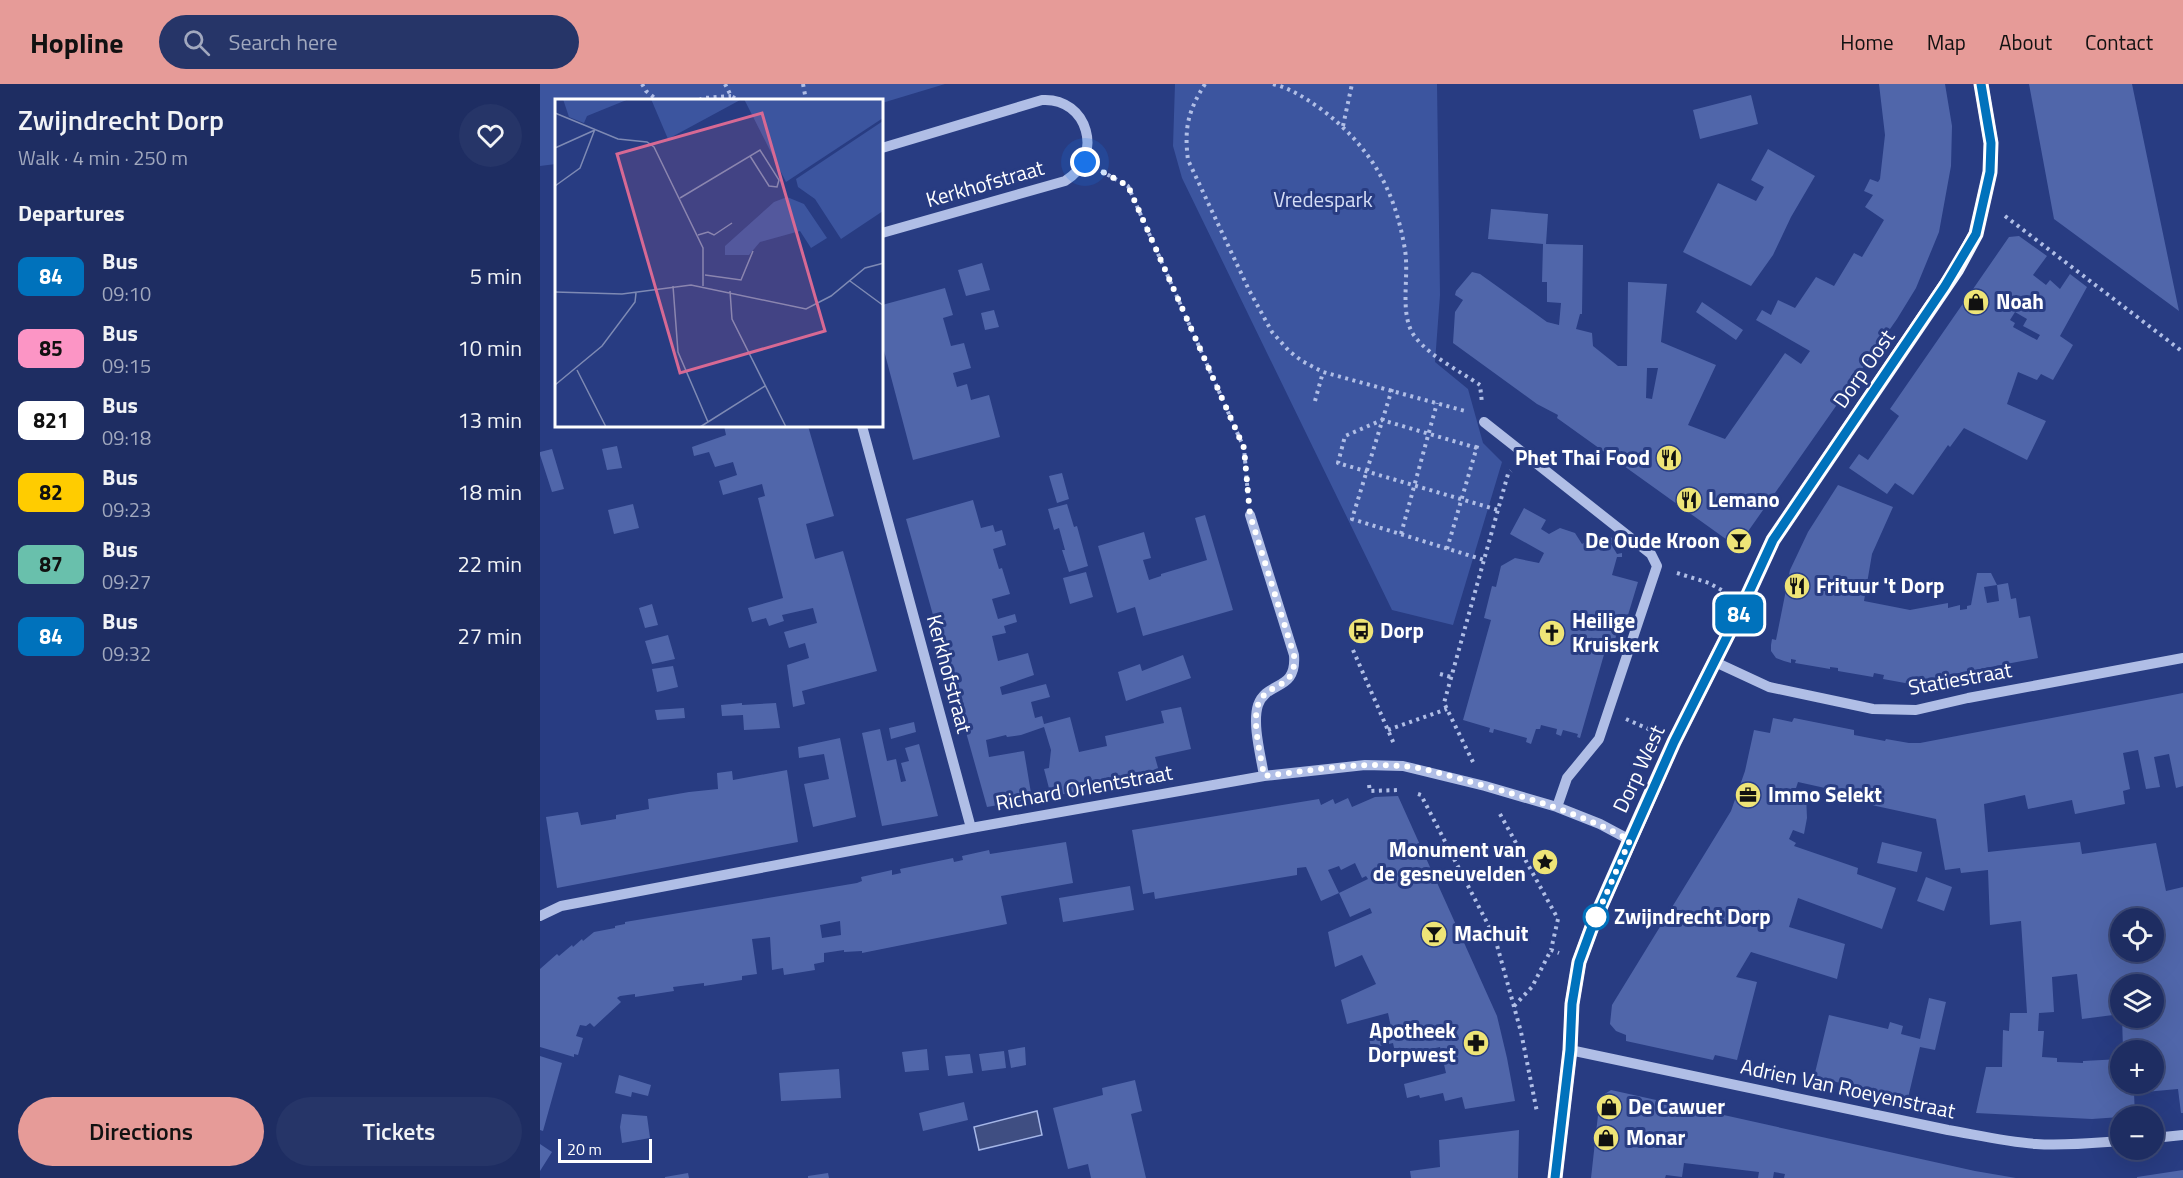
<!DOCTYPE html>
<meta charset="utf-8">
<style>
:root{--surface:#1e2d62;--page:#263568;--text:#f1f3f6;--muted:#a1a8be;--line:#3c4977;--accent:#e69b98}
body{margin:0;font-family:"Titillium Web",sans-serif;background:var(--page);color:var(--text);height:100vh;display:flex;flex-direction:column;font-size:22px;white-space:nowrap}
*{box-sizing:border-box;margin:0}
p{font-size:20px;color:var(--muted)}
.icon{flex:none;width:33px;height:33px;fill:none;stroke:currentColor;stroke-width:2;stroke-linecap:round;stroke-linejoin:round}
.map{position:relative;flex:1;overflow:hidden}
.drawer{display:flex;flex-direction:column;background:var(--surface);width:540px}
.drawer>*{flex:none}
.badge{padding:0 12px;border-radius:9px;font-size:21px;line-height:39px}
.tools{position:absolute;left:1570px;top:824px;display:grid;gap:12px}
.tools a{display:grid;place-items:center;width:54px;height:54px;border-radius:50%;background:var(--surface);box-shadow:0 6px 24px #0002,0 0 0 2px var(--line);font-size:30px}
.scale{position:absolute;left:18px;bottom:15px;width:94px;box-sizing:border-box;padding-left:6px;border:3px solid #fff;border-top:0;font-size:16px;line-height:21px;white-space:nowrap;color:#fff;-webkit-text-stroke:4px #283c82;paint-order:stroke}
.you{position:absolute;width:30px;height:30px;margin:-15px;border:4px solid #fff;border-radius:50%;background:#1a73e8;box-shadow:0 0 0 9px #1a73e833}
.map>.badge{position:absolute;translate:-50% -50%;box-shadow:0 0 0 3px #fff}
h2{padding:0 18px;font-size:22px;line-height:54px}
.round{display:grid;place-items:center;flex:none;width:63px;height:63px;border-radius:32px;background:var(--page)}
.head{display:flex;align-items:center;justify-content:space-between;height:102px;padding:0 18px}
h1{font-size:28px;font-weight:600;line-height:45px}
.action{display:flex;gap:12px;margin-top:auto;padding:12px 18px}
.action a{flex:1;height:69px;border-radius:36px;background:var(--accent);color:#111;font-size:24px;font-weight:600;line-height:69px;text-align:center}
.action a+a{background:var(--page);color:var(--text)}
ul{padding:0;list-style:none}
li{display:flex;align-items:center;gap:18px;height:72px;padding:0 18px}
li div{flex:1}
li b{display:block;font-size:22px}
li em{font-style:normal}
li .badge{min-width:66px;font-weight:700;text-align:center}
header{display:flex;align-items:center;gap:36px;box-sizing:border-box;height:84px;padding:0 30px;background:var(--accent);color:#111}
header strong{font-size:28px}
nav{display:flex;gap:33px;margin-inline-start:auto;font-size:21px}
.search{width:420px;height:54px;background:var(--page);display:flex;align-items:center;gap:15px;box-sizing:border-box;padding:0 21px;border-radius:33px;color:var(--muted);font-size:22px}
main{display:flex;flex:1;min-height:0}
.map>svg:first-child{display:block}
.green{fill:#3c559f}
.water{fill:#3f4e82;stroke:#a5b6e7;stroke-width:1.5}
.building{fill:#5066aa;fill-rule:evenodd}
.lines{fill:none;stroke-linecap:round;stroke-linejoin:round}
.path{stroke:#b0bee6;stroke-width:4;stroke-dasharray:3 4.5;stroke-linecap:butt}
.minor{stroke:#b0bee6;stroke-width:10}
.major{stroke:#f1f4fd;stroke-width:15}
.line-casing{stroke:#fff;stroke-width:14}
.line{stroke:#0072bc;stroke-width:9}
.walk{stroke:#fff;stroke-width:6;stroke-dasharray:0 10.8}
.stop-dot{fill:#fff;stroke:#0072bc;stroke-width:3}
.labels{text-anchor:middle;stroke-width:6;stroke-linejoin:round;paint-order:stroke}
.street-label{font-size:21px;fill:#fff;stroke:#283c82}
.park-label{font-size:21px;fill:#d4dcf5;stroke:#283c82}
.poi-label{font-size:21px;font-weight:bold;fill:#fff;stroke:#283c82;text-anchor:start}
.stop-label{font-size:21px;font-weight:bold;fill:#fff;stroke:#283c82;text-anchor:start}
.inset-road{fill:none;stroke:#7e8ab4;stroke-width:1.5}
.view{fill:#d76994;fill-opacity:0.15;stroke:#d76994;stroke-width:3}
.inset-edge{fill:none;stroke:#fff;stroke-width:3}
</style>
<header>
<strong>Hopline</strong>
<div class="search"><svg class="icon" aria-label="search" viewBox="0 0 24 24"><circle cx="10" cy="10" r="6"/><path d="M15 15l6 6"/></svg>Search here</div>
<nav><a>Home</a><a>Map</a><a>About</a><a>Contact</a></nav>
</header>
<main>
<section class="drawer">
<div class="head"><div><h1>Zwijndrecht Dorp</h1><p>Walk · 4 min · 250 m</p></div><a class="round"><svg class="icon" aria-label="heart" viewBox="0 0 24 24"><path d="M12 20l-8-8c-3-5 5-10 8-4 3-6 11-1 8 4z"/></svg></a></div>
<h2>Departures</h2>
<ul>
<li><span class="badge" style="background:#0072bc;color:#fff">84</span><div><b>Bus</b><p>09:10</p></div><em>5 min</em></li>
<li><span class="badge" style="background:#fc95c5;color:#111">85</span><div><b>Bus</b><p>09:15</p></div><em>10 min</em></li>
<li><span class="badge" style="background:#fff;color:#111">821</span><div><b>Bus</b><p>09:18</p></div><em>13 min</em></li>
<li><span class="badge" style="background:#fc0;color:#111">82</span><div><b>Bus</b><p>09:23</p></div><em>18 min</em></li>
<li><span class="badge" style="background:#69c0ac;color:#111">87</span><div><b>Bus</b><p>09:27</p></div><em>22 min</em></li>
<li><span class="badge" style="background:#0072bc;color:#fff">84</span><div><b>Bus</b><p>09:32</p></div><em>27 min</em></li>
</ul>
<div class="action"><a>Directions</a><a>Tickets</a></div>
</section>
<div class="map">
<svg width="1643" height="1094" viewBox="0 0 1643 1094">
<rect width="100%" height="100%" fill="#283c82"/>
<path class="green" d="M0 0H405L342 19V16H16V80L0 82Z
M635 0H897L900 211 895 278 928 305 943 359 962 378 913 541 852 526 642 94 633 62Z"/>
<path class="water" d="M497 1027 502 1051 439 1066 434 1043Z"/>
<path class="building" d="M1339 0H1405L1412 42 1411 82 1399 148 1376 204 1357 235 1202 456 1190 458 1017 334 1018 331 997 320 913 259 915 228 923 216 915 211 916 207 932 188 940 190 1007 238 1019 241 1021 219 1007 218V198H1002L1003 160 948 155 951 125 1008 130 1006 160 1043 161 1042 230H1040L1036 245 1052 249 1053 262 1078 282H1087L1088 198 1127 200 1121 258 1176 281 1148 341 1185 355 1245 269 1261 280 1270 267 1216 236 1222 226 1231 231 1238 216 1255 224 1276 193 1294 202 1314 169 1322 173 1344 136 1325 123 1333 111 1324 107 1330 95 1338 98 1340 95 1345 51ZM1107 284H1118L1112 315 1106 314Z
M1489 0H1592L1639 227 1514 135Z
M1211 11 1218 40 1160 55 1153 26Z
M1228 65 1275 92 1251 133 1233 171 1211 202 1143 168 1178 99 1216 117 1224 103 1211 96Z
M1479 152 1507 172 1493 191 1506 201 1510 196 1520 205 1530 190 1547 203 1520 252 1533 261 1513 296 1501 290 1497 296 1478 288 1467 320 1506 337 1487 376 1424 344 1410 363 1408 361 1373 411 1355 399 1347 410 1309 384 1319 370 1328 376 1359 332 1350 325 1469 153ZM1475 228 1487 235 1483 242 1500 251 1497 256 1473 243 1475 239 1470 236Z
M442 179 450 206 426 212 418 186Z
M405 204 413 231 403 234 411 262 424 259 431 284 413 289 417 303 427 300 431 316 449 311 460 353 373 376 342 259V221Z
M1162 218 1203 246 1196 256 1156 228Z
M454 226 459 243 445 246 441 229Z
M184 342H268L294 432 266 440 271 460 275 475 303 467 337 587 262 607 265 620 253 623 247 581 269 574 265 559 249 564 244 548 277 539 273 524 242 531 244 537 229 542 226 534 212 538 208 524 243 514 218 414 225 412 222 400 183 411 179 397 197 391 193 378 175 383 169 368 154 372 152 363 186 351Z
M77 362 82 384 67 386 62 365Z
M12 365 24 405 12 408 0 371V368Z
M522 389 529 415 517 419 509 392Z
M1298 401 1353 423 1332 470 1324 517 1370 526 1408 519V524L1420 521V526L1427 525V522L1431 521 1437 489H1451L1457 501 1444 503 1447 519 1459 517 1457 501 1468 499 1471 515 1476 514 1479 534 1490 532 1498 574 1403 592 1404 596 1381 600V597H1376V601L1343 595 1344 591 1334 589 1333 593 1298 587V584L1290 583V585L1255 579 1256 576 1251 575V579L1244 577 1236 574 1231 567V561L1232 555 1236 556 1250 486 1268 448Z
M433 416 441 444 453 441 455 448 462 446 466 461 453 465 459 485 462 484 470 510 452 515 458 535 475 530 477 538 464 542 466 549 452 552 458 577 488 569 494 591 460 603 462 611 506 600 510 613 491 618 495 634 502 632 504 640 530 633 539 668 567 662 565 652 624 639 621 627 641 623 651 665 615 673 620 691 575 702 511 712 504 685 509 684 511 666 504 643 481 651 467 653 466 651 446 656 449 673 484 667 492 715 447 723 366 435Z
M93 420 99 444 74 450 68 426Z
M527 420 534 443 537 442 548 482 529 488 522 466H525L519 444 514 446 508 425Z
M984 424 1006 436 1001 445 1009 450 1020 444 1035 449 1042 460 1051 454V449L1055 448 1056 454 1067 457 1070 453 1074 455 1071 460 1077 470 1082 469V473H1077L1072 491 1098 498 1085 541 1079 539 1072 569 1065 567 1040 654 1037 653 1038 650 1023 646 1021 652 1016 650 1017 645 1001 641 1000 645H996L991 660 986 658 987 654 954 645 953 649 949 648 950 644 923 636 951 536 944 534 952 502 956 503 961 482 975 474 999 479 1004 469 970 450Z
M665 431 693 526 603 552 595 523 577 529 558 462 604 448 611 474 603 476 609 496 621 492V490L667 476 655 434Z
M546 488 553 513 530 520 523 494Z
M112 520 118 541 105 544 99 524Z
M128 551 135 575 112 580 105 557Z
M643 571 651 594 586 617 578 588 600 580 602 587Z
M133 582 138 603 117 608 112 585Z
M1643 609V702L1636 704 1629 670 1614 673 1620 703 1606 705 1598 666 1583 669 1590 705 1583 707 1585 720 1535 730 1532 716 1488 725 1485 711 1444 720 1448 768 1540 758 1542 770 1616 759 1626 807 1643 803V1029H1641L1638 1005 1594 1009 1595 1032 1552 1035 1436 1029 1446 983H1462L1463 946 1469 947 1470 929H1487L1481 837 1450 841 1448 786 1421 789 1420 784 1405 786 1396 735 1336 722 1293 709 1294 706 1258 698 1254 710 1266 711 1267 734 1264 750 1253 746 1249 755 1256 759 1254 762 1318 784 1317 790 1356 804 1342 845 1258 814 1249 843 1305 860 1297 895 1211 868 1196 893 1217 898 1197 976 1175 971 1173 976 1086 957V951L1076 947 1070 940 1072 921 1191 727 1205 687 1214 646 1230 649 1233 634 1252 638 1254 634 1314 646V651L1345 657 1346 655 1369 659H1380ZM1581 834H1614V867H1581ZM1537 890 1542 935 1581 930V900H1614V933H1582L1583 966H1614V999H1581V975L1543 977V979L1517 978V974L1502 973 1504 947H1498L1499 929 1514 928 1512 893Z
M202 619V621L236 619 240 644 204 646 203 631 182 632 181 621Z
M144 624 145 634 117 636 115 626Z
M374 638 376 648 351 655 349 644Z
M340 645 347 677 356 675 361 698 366 697 361 679 369 677 365 664 379 660 398 732 342 742 322 649Z
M300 654 316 733 273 743 264 700 289 695 284 670 259 674 258 663Z
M247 686 258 758 17 804 6 733 38 728 41 741 76 735V731L109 725 108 715 149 708 178 705 177 689 192 687 193 696Z
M858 712 957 932 967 974 975 1017 925 1025 922 1013 905 1017 903 1009 880 1014 879 1011 867 1014 864 1000 906 989 900 963 856 973 853 959 831 964 828 948 851 943 848 929 807 940 801 916 836 900 822 871 795 883 788 848 832 829 830 824 810 833 799 809 828 795 826 792 822 794 815 779 801 786 799 782 788 786 799 809 781 817 766 783 757 784V791L615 815 614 808 603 810 592 746 779 715 781 721 793 715 795 720 808 714 812 723 835 713Z
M526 758 533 799 461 812 467 840 322 869V867L304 868V866L284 869V878L274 880 275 886 244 891 243 884 232 886 230 853 212 855 217 890 202 892V896L164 902V899L133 903 134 907 95 913V910L80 912 77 914 81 918 54 943 50 939 46 942 40 941 36 952 43 954 38 971 34 970V973L0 963V885L17 870 19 872 32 861 33 863 42 855 43 857 54 848 75 844V842L85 840V838L317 799 322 797 321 793 352 786V791L361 789 360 785 413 774 414 778 423 776 422 772 449 766 450 770ZM300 837 301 851 282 854 280 841Z
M1342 758 1382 768 1377 788 1337 779Z
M1386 793 1412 803 1404 827 1377 817Z
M590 802 594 826 523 838 519 814Z
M1389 914 1406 918 1395 966 1380 963 1368 1014 1274 993 1289 931 1348 945 1350 938 1363 942 1361 950 1380 955Z
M485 963 486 981 471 984 468 966Z
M387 965 389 986 365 988 362 968Z
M464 967 466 984 442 987 439 970Z
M430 970 433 989 408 992 405 972Z
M0 972 22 979 3 1047 0 1046Z
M299 985 301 1014 241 1017 239 989Z
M79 991 111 1001 108 1012 92 1008 91 1013 75 1009Z
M595 996 602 1027 591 1030 606 1094H551L548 1080 528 1085 513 1024 563 1011 562 1004Z
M1071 1006 1435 1087 1476 1094H1244L1245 1090 1234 1088 1233 1094H1218L1219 1088 1144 1079 1142 1093 1126 1091 1125 1094H1051L1060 1013Z
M424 1018 428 1036 383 1047 379 1029Z
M82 1030 107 1032 110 1054 82 1059 80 1043Z
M979 1046 978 1094H871L870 1087 900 1083 899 1056Z
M0 1060 12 1068 0 1087Z
M1643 1086V1094H1597V1093Z
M148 1089 149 1094H125V1093Z
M288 1089 289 1094H268V1092Z"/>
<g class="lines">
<path class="path" d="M102 0 106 7 117 16
M185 0 191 12 198 16
M263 0 266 16
M665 0C648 27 644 44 648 76L709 206 732 248 749 267 762 277 783 288 925 327
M733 0C752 5 765 14 781 25 830 62 855 105 865 166 869 191 861 221 870 244 879 267 920 287 940 301L942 319
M159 16 164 14 191 12
M803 42 812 0
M561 87 588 102 704 364 708 411
M1465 132 1643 268
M852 305 812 435 944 476
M775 317 783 288
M937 364 842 336 805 352 798 379 958 426
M861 450 897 319
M907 465 938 359
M1137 489 1169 499 1185 508
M813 566 854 660
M900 590 911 593
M1086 635 1115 648
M848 646 907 625
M933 678 904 619 968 390 971 387
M829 701 830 707 859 706
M878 710 881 711 955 854 981 948 997 1028
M960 730 1018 835 1011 866
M974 922 992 903 1011 866 1019 869"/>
<path class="minor" d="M342 64 502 16C548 13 565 73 525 97L342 149
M944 338 1111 470 1117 482 1059 655 1027 694 1017 723
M322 342 431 744
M710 431 754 571C757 608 727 596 718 621 712 640 721 672 724 692
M1173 577 1229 603 1333 625 1376 626 1428 614 1643 574
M0 832 21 822 431 744 724 692 825 681 863 682 945 702 1017 723 1060 740 1090 756
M1030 966 1408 1046C1437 1051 1467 1058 1496 1060 1525 1062 1553 1059 1581 1057
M1614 1054 1643 1051"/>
<path class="major" d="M1015 1094 1030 966 1032 920 1039 878 1053 840 1090 756 1134 658 1204 519 1233 456 1417 185 1436 150 1450 88 1451 59 1441 0"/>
</g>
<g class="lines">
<defs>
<path id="line" d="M1015 1094 1030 966 1032 920 1039 878 1053 840 1134 658 1204 519 1233 456 1405 202 1436 150 1450 88 1451 59 1441 0"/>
</defs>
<use href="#line" class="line-casing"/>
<use href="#line" class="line"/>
<path class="walk" d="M545 78 588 102 704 364 710 431 754 571C757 608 727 596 718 621 712 640 721 672 724 692 769 687 815 678 860 682 884 683 909 692 931 698 986 713 1039 729 1090 756L1053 840 1056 833"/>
</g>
<defs>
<symbol id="shop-disc" viewBox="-11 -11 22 22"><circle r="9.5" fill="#eee477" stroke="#283c82"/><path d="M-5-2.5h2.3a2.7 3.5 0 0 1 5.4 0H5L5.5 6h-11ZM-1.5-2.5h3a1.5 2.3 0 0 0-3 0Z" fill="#111"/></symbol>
<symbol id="restaurant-disc" viewBox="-11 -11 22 22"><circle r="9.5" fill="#eee477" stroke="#283c82"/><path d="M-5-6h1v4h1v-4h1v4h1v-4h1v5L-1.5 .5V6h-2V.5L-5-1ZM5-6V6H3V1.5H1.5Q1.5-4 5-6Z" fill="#111"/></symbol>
<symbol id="bar-disc" viewBox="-11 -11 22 22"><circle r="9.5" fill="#eee477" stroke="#283c82"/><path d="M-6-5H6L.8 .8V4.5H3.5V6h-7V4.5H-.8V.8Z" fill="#111"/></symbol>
<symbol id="bus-disc" viewBox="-11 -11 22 22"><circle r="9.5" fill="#eee477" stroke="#283c82"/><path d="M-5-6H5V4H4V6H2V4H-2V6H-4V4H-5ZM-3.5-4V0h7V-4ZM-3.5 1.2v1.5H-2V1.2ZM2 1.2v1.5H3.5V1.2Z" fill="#111"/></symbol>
<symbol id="church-disc" viewBox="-11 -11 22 22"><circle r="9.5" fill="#eee477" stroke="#283c82"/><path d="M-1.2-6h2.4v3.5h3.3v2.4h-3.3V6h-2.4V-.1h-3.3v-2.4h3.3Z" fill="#111"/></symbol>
<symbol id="office-disc" viewBox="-11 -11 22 22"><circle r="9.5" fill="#eee477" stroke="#283c82"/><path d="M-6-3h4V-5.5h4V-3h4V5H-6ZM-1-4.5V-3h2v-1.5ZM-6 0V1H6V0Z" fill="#111"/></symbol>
<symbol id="sight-disc" viewBox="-11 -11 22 22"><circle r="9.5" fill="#eee477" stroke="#283c82"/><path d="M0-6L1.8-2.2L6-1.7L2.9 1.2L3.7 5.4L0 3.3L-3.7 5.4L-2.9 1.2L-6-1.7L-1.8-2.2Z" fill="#111"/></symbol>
<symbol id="pharmacy-disc" viewBox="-11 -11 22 22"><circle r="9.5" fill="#eee477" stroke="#283c82"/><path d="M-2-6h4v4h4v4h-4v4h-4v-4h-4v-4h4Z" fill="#111"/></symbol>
</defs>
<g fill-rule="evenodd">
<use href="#shop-disc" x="1421" y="203" width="30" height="30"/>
<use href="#restaurant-disc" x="1114" y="359" width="30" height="30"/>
<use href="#restaurant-disc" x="1134" y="401" width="30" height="30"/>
<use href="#bar-disc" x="1184" y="442" width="30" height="30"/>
<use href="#restaurant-disc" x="1242" y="487" width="30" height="30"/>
<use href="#bus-disc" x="806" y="532" width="30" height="30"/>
<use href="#church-disc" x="997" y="534" width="30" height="30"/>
<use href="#office-disc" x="1193" y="696" width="30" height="30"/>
<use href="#sight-disc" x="990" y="763" width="30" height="30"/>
<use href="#bar-disc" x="879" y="835" width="30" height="30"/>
<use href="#pharmacy-disc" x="921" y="944" width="30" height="30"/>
<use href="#shop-disc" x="1054" y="1008" width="30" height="30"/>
<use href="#shop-disc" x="1051" y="1039" width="30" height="30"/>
</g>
<circle class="stop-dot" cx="1056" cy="833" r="12"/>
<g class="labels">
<g class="street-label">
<text transform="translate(445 100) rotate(-16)" y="7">Kerkhofstraat</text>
<text transform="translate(1324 285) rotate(-55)" y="7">Dorp Oost</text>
<text transform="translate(409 590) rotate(75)" y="7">Kerkhofstraat</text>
<text transform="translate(1420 595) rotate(-10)" y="7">Statiestraat</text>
<text transform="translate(1099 685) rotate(-65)" y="7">Dorp West</text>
<text transform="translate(544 704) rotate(-10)" y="7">Richard Orlentstraat</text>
<text transform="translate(1308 1005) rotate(12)" y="7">Adrien Van Roeyenstraat</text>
</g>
<g class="park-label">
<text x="783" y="123">Vredespark</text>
</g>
<g class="poi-label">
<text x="1456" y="225">Noah</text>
<text x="1110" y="381" text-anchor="end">Phet Thai Food</text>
<text x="1168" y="423">Lemano</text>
<text x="1180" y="464" text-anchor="end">De Oude Kroon</text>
<text x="1276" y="509">Frituur 't Dorp</text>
<text x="1032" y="544">Heilige<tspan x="1032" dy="24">Kruiskerk</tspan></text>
<text x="840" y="554">Dorp</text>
<text x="1228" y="718">Immo Selekt</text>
<text x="986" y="773" text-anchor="end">Monument van<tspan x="986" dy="24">de gesneuvelden</tspan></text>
<text x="914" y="857">Machuit</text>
<text x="916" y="954" text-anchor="end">Apotheek<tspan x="916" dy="24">Dorpwest</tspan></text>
<text x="1088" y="1030">De Cawuer</text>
<text x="1086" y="1061">Monar</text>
</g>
<g class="stop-label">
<text x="1074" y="840">Zwijndrecht Dorp</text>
</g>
</g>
<g transform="translate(15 15)">
<rect width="328" height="328" fill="#283c82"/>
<path d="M8 0H74L32 17 29 24 14 18ZM96 0H187L113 40ZM189 0H328V19L231 83ZM328 22V112L286 140 260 100 243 88 241 80ZM232 98 249 105 272 139 256 149 245 132 205 143 194 156H170V147L219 103Z" fill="#3c559f"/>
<path class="inset-road" d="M0 14 63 40 92 43 99 48 148 149V187M0 49 40 31M0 87 25 69 40 30M125 99 205 51 224 81 222 88 214 87 195 57M143 136 153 133 159 136 177 124M150 176 186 181 198 152M295 182 329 207M118 187 123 253 153 323M175 192 177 220 231 328M0 193 67 195 136 186 251 210 276 197 310 169 329 164M22 271 51 328M0 286 47 247 80 203 81 194M145 328 210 287"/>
<path class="view" d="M207 14 270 232 125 274 62 55Z"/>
<rect width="328" height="328" class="inset-edge"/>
</g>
</svg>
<div class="tools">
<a><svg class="icon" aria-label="locate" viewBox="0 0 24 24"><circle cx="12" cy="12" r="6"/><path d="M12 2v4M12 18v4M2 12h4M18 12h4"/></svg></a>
<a><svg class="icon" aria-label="layers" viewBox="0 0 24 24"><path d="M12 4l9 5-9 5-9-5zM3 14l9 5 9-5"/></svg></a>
<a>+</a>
<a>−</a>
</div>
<div class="scale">20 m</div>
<div class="you" style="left:545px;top:78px"></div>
<b class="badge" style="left:1199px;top:530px;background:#0072bc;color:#fff">84</b>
</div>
</main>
